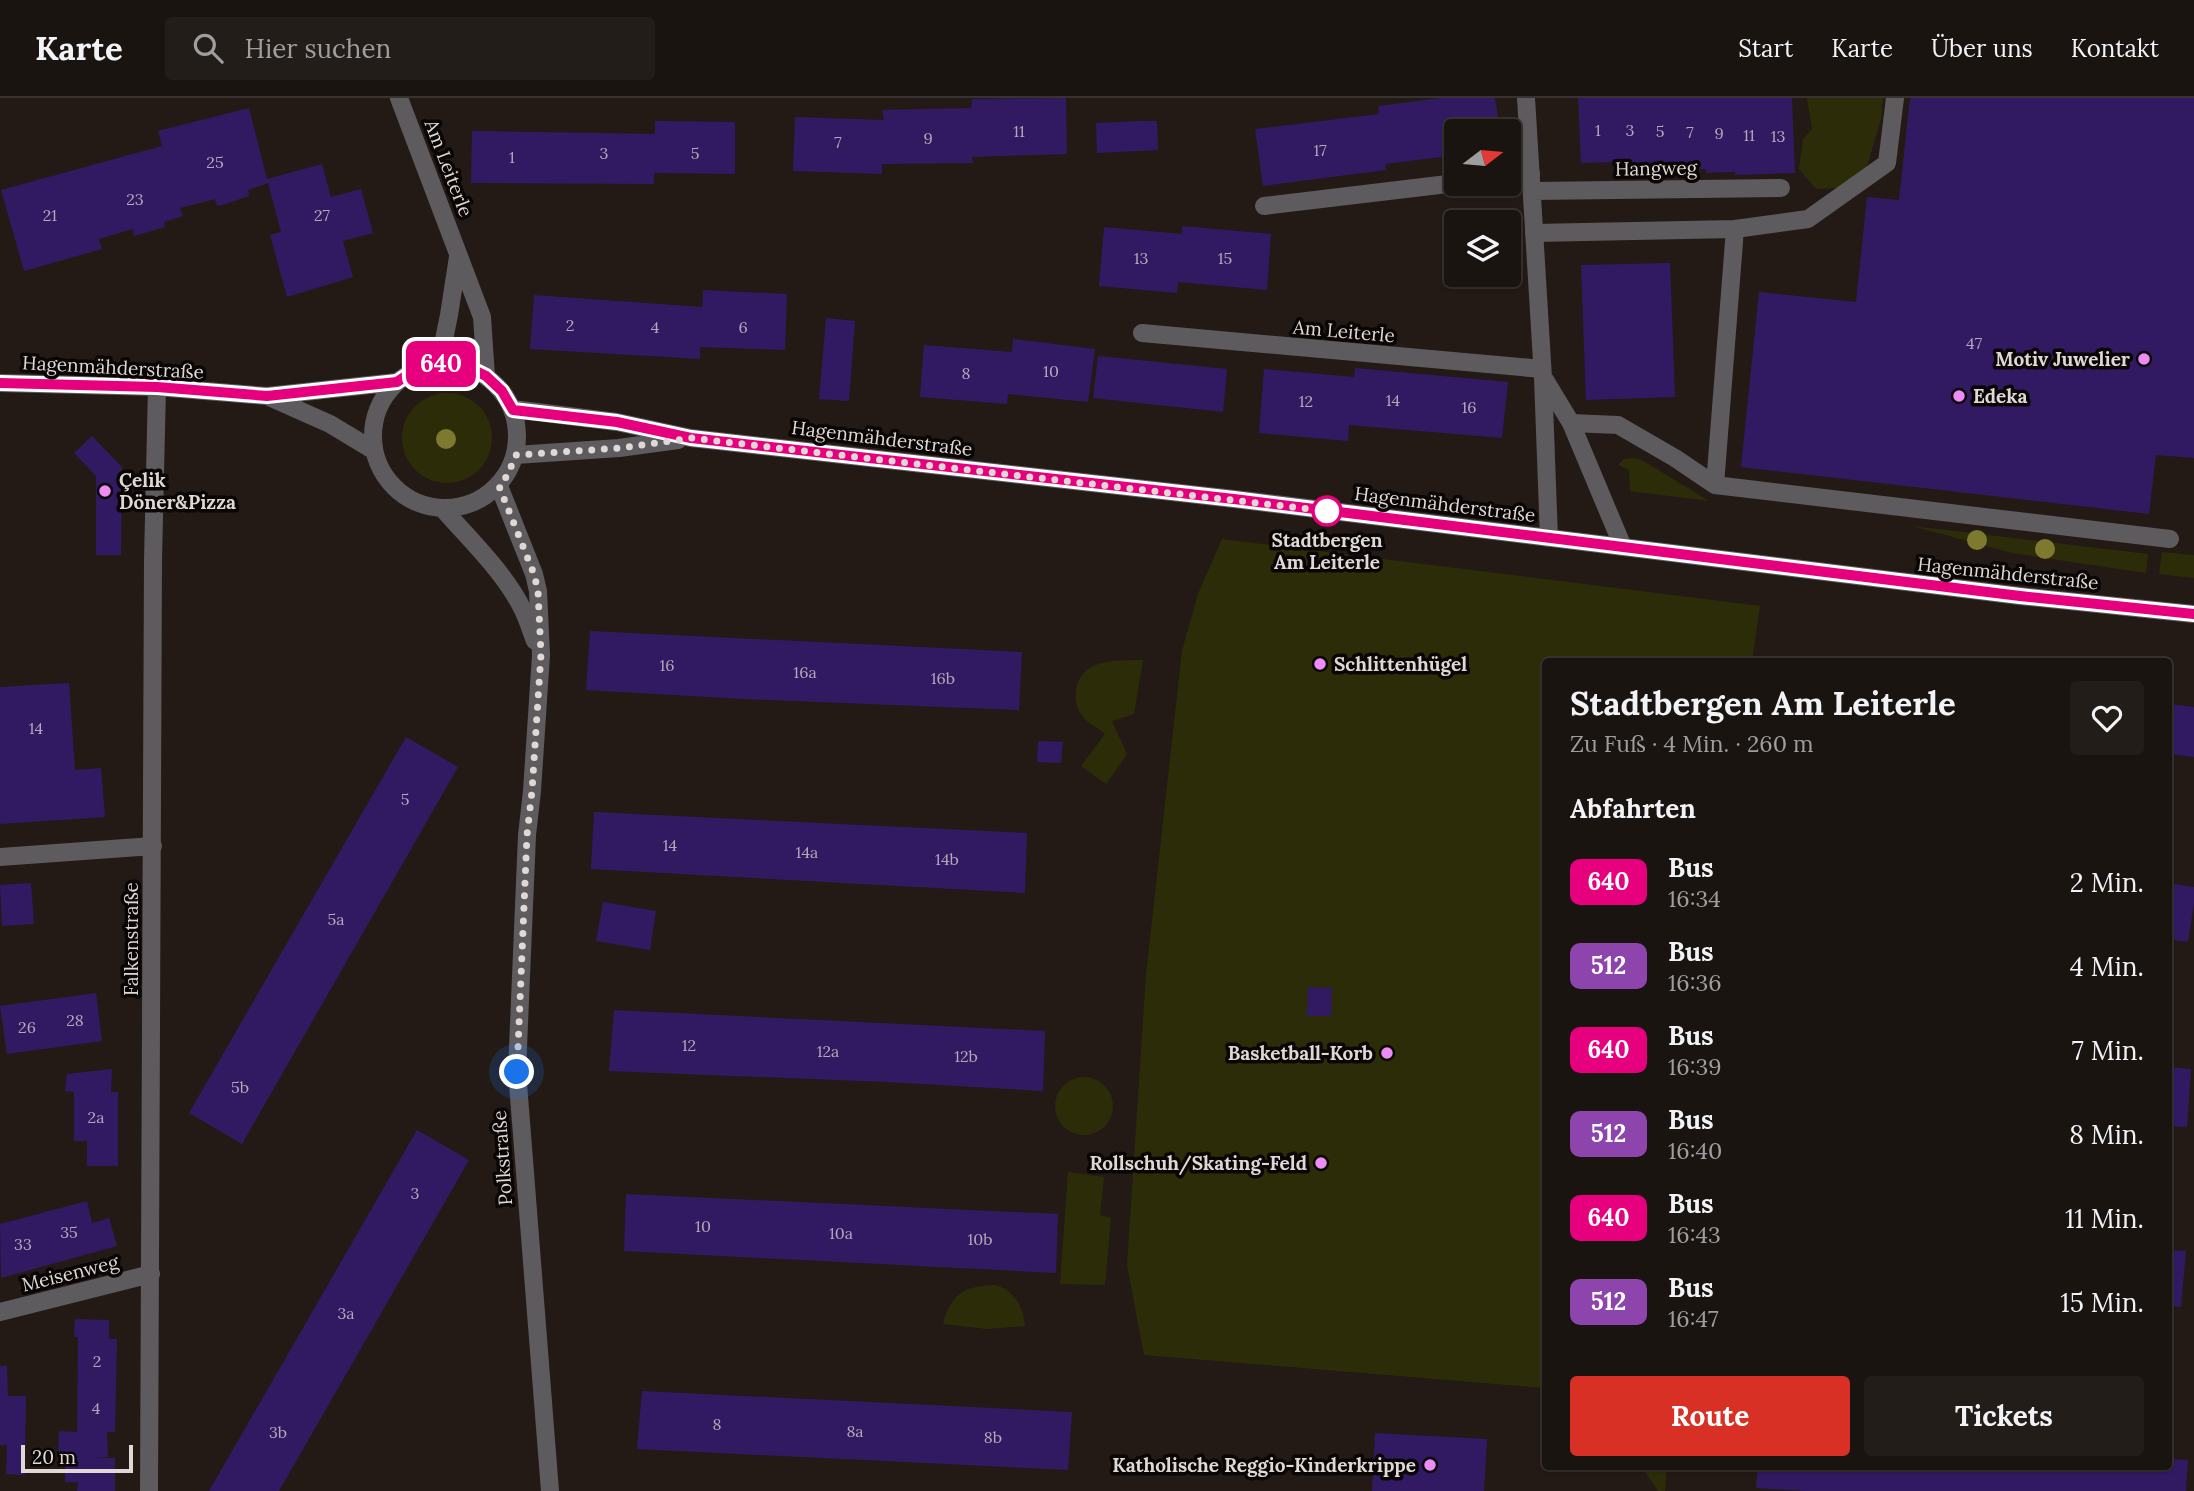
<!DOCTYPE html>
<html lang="de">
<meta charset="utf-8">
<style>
:root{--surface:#1a1410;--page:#231d19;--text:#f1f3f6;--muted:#9f9e9f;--line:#383330;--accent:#d93025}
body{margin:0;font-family:Lora,serif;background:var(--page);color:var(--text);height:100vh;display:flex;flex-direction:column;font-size:26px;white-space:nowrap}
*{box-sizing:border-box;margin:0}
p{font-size:23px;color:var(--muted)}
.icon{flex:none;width:38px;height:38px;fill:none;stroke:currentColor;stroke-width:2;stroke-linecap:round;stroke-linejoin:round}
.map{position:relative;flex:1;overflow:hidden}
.sheet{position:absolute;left:1542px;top:560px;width:630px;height:812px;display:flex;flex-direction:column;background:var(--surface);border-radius:7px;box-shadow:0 2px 5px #0004,0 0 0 2px var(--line)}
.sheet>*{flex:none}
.badge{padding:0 14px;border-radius:10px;font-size:24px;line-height:46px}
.needle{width:46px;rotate:74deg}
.fabs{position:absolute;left:1444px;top:21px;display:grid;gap:14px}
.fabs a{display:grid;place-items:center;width:77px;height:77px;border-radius:7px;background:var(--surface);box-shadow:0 2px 5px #0004,0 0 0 2px var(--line);font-size:35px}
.scale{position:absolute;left:21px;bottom:18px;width:112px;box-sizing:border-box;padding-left:7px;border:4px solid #dfd8d5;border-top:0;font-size:19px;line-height:24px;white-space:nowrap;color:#dfd8d5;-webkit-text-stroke:5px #0a0605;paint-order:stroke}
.you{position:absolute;width:35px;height:35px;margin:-18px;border:5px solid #fff;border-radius:50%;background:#1a73e8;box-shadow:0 0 0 10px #1a73e833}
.map>.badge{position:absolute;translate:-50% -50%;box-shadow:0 0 0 4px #fff}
h2{padding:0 28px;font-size:26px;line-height:63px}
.round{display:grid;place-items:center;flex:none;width:74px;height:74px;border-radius:7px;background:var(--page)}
.summary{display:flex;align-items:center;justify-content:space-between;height:119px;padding:0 28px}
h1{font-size:33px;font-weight:700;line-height:52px}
.cta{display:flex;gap:14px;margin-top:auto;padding:14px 28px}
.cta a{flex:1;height:80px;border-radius:7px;background:var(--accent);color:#fff;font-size:28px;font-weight:700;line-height:80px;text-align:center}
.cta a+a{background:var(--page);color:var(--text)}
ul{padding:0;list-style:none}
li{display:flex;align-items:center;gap:21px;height:84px;padding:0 28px}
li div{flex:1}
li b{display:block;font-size:26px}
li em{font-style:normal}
li .badge{min-width:77px;font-weight:700;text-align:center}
header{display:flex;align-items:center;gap:42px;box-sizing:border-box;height:98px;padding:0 35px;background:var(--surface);border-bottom:2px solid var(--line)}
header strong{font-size:33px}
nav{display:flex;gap:38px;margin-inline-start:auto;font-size:24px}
.search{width:490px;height:63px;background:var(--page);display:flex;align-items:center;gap:18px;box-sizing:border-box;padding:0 24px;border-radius:7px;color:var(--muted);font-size:26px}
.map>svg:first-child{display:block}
.green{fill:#2c2d08}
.building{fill:#311a62}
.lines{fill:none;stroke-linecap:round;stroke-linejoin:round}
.service{stroke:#5e5b5e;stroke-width:18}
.minor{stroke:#5e5b5e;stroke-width:18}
.tertiary{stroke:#5e5b5e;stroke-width:18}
.tree{fill:#7d7a30}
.line-casing{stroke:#fff;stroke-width:16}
.line{stroke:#e6007e;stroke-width:10}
.walk{stroke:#dfd8d5;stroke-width:7;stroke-dasharray:0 12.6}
.poi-dot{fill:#ef8bf7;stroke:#0a0605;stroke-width:2.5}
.stop-dot{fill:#fff;stroke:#e6007e;stroke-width:3.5}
.labels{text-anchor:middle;stroke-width:7;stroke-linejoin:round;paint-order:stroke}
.number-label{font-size:16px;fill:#b4a8b8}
.street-label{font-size:19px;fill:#dfd8d5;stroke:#0a0605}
.poi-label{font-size:19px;font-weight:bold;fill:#dfd8d5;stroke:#0a0605;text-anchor:end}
.stop-label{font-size:19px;font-weight:bold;fill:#dfd8d5;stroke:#0a0605}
</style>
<header>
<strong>Karte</strong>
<div class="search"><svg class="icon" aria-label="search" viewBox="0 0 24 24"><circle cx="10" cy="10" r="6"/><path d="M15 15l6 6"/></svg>Hier suchen</div>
<nav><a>Start</a><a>Karte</a><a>Über uns</a><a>Kontakt</a></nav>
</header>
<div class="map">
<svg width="2194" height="1393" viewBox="0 0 2194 1393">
<rect width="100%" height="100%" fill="#231a16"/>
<path class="green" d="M1807 0H1883L1881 21 1865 75 1838 90 1816 91 1799 71 1803 41 1812 31Z
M402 340a45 45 0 1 1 90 0a45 45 0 1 1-90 0Z
M1632 360 1642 362 1709 403 1630 393 1629 372 1618 367 1624 361Z
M1912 428 2148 456 2146 475 2012 455Z
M1222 441 1760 508 1752 563 1545 564V1290L1144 1257 1127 1167 1146 877 1182 553 1198 496Z
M2162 454 2194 457V480L2159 476Z
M1143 562 1134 616 1112 623 1127 656 1106 686 1081 668 1105 636C1099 630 1090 627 1084 620 1077 612 1075 603 1076 594 1080 559 1117 563 1143 562Z
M1055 1008a29 29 0 1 1 58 0a29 29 0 1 1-58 0Z
M1068 1074 1104 1079 1100 1117 1111 1120 1105 1187 1060 1186Z
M995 1187C1014 1192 1023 1208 1025 1228L987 1231 943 1226C951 1196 964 1188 995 1187Z
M1642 1369H1667L1665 1393H1658Z"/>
<path class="building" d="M1066 0 1067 56 972 59 973 65 882 66V76L793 73 795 19 884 22 882 12 971 10 972 1Z
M1440 0H1495L1500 33H1456V57L1385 66 1386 72 1263 88 1255 31 1379 16 1378 8Z
M1578 0H1792L1795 75 1735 77V74L1706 75V71L1676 72 1675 69 1646 70V66L1617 67V64L1581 65Z
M1910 0H2194V360L2156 357 2149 416 1741 369 1759 194 1856 204 1867 99 1899 102Z
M249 10 267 81 322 66 331 99 361 91 373 135 343 143 353 179 287 199 270 137 281 134 268 85 248 92 249 98 226 106 217 108 215 101 180 110 183 118 164 124 165 129 134 138 133 131 99 141 102 151 24 173 1 92 162 48 158 33Z
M655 23 735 24V76L654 75V86L471 85 472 33 655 36Z
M1142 23H1157L1158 52 1097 55 1096 25Z
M1182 128 1271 136 1267 192 1178 184 1177 195 1099 188 1104 129 1182 136Z
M1670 165 1675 299 1586 302 1581 167Z
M703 192 787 196 785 252 700 249V261L530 251 534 197 702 209Z
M826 220 855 223 849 303 819 301Z
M1013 241 1095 251 1088 304 1008 296 1007 306 920 299 924 247 1012 254Z
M1098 258 1227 271 1223 314 1093 300Z
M1355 270 1508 284 1502 340 1349 327 1348 343 1259 335 1264 271 1354 279Z
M92 338 122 369 121 457H96V378L74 355Z
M590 533 1022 554 1019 612 744 601 586 592Z
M69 585 75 672 101 670 105 719 0 726V589Z
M2168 606 2194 609V659L2168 656Z
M406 639 458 669 242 1046 189 1015Z
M1038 643 1063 644 1061 665 1037 664Z
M594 714 1027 735 1025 795 591 771Z
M31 785 34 826 2 828 0 787Z
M2168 785 2194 789V806L2188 844 2168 841Z
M603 804 656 813 650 852 596 843Z
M1308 889 1332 890 1331 918H1307Z
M96 895 102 943 7 956 0 908Z
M614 912 1045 933 1043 993 886 984 609 973Z
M2168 969 2191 971 2187 1029 2168 1028Z
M112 971 111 994H118V1068H87V1043H74V994L65 993 67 976Z
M417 1032 469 1062 325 1313 279 1393H209Z
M626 1096 1058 1116 1056 1175 624 1153Z
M87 1103 92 1125 109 1120 117 1148 1 1180 0 1126Z
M2168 1152 2186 1153 2181 1209 2168 1208Z
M75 1221 109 1222V1241H117L115 1334H107L108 1359 94 1360H115V1393H77L78 1384H65V1359H58L59 1333 77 1334 78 1239H74Z
M0 1268H7L8 1298H26L25 1377 6 1376 7 1347H0Z
M642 1293 1072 1314 1068 1372 637 1351Z
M1375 1335 1487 1341 1484 1393H1372Z
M2168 1361 2188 1362 2186 1393H1806L1756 1390 1758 1368H2168Z"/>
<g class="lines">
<path class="service" d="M1508 79 1531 76
M1264 108 1456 85
M1735 131 1808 121 1887 65 1895 0
M1534 135 1735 131 1715 387
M1142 235 1542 271
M1571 325 1618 327 1675 360 1715 387 2170 441"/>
<path class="minor" d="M399 0 482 219 486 278
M1526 0 1543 280 1549 440
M1532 93 1781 90
M439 266 449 217 458 159
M1545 282 1571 325 1623 449
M499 388 534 476 538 493 541 557 532 693 527 737 517 973 550 1393
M444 412C471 443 505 475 523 512 528 522 531 533 535 543
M0 759 153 748
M0 1214 151 1176
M149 1393 153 462 157 289"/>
<path class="tertiary" d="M373 338a72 72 0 1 1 144 0a72 72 0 1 1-144 0Z
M0 285 157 289 267 298 397 284
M267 298 330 326 373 352
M513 311 617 324 691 340 1234 401 2020 498 2194 516
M516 357 619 350 678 342"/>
</g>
<g class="tree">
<circle cx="446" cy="341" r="10"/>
<circle cx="1977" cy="442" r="10"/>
<circle cx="2045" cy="451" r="10"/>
</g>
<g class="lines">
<defs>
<path id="line" d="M0 285 157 289 267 298 397 284 416 271 439 266 464 267 486 278 502 293 513 312 617 324 691 340 1234 401 2020 498 2194 516"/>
</defs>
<use href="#line" class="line-casing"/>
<use href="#line" class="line"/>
<path class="walk" d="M517 974 527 737 532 693 541 556 538 493 534 476 499 388 507 378 516 357 620 350 691 340 1327 413"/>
</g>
<g class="poi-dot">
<circle cx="2144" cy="261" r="7"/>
<circle cx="1959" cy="298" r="7"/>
<circle cx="105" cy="393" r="7"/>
<circle cx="1320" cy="566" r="7"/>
<circle cx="1387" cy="955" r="7"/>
<circle cx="1321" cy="1065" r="7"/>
<circle cx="1430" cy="1367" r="7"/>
</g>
<circle class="stop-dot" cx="1327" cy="413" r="14"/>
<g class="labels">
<g class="number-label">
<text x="1598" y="38">1</text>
<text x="1630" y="38">3</text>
<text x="1019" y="39">11</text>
<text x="1660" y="39">5</text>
<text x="1690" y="40">7</text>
<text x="1719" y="41">9</text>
<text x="1749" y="43">11</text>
<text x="1778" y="44">13</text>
<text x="928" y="46">9</text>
<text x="838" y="50">7</text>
<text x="1320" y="58">17</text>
<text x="604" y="61">3</text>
<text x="695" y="61">5</text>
<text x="512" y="65">1</text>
<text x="215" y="70">25</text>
<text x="135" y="107">23</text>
<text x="50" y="123">21</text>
<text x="322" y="123">27</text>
<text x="1141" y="166">13</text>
<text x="1225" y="166">15</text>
<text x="570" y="233">2</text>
<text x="655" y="235">4</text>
<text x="743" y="235">6</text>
<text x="1974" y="251">47</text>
<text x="1051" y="279">10</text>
<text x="966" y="281">8</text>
<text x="1393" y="308">14</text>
<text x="1306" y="309">12</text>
<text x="1469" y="315">16</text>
<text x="667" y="573">16</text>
<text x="805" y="580">16a</text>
<text x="943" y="586">16b</text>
<text x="36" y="636">14</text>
<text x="405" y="707">5</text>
<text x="670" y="753">14</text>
<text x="807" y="760">14a</text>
<text x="947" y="767">14b</text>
<text x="336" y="827">5a</text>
<text x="75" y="928">28</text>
<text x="27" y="935">26</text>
<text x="689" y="953">12</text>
<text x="828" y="959">12a</text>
<text x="966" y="964">12b</text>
<text x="240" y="995">5b</text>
<text x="96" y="1025">2a</text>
<text x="415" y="1101">3</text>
<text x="703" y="1134">10</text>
<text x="69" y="1140">35</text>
<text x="841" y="1141">10a</text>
<text x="980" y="1147">10b</text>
<text x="23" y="1152">33</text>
<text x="346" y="1221">3a</text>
<text x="97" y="1269">2</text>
<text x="96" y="1316">4</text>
<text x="717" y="1332">8</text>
<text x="855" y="1339">8a</text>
<text x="278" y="1340">3b</text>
<text x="993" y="1345">8b</text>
</g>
<g class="street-label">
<text transform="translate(449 70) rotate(69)" y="7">Am Leiterle</text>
<text transform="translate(1656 70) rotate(-1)" y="7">Hangweg</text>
<text transform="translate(1344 233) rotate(5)" y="7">Am Leiterle</text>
<text transform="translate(113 269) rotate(3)" y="7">Hagenmähderstraße</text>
<text transform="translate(882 340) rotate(7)" y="7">Hagenmähderstraße</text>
<text transform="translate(1445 406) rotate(7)" y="7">Hagenmähderstraße</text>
<text transform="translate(2008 475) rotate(6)" y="7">Hagenmähderstraße</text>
<text transform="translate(131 841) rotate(-90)" y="7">Falkenstraße</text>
<text transform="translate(502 1060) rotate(-94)" y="7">Polkstraße</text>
<text transform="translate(70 1175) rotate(-14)" y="7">Meisenweg</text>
</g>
<g class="poi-label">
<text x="2130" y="268">Motiv Juwelier</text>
<text x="1973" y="305" text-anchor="start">Edeka</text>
<text x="119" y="389" text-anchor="start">Çelik<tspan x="119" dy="22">Döner&amp;Pizza</tspan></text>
<text x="1334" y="573" text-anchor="start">Schlittenhügel</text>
<text x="1373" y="962">Basketball-Korb</text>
<text x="1307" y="1072">Rollschuh/Skating-Feld</text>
<text x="1416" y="1374">Katholische Reggio-Kinderkrippe</text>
</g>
<g class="stop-label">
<text x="1327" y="449">Stadtbergen<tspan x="1327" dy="22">Am Leiterle</tspan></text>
</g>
</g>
</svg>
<div class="fabs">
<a><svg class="needle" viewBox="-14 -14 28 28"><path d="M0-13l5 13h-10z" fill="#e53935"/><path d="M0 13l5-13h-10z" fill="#9f9e9f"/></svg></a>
<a><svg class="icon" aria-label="layers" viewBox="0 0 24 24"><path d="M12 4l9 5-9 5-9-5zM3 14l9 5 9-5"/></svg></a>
</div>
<div class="scale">20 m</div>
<div class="you" style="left:517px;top:974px"></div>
<b class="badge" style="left:441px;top:266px;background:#e6007e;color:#fff">640</b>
<section class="sheet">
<div class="summary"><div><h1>Stadtbergen Am Leiterle</h1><p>Zu Fuß · 4 Min. · 260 m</p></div><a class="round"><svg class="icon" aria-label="heart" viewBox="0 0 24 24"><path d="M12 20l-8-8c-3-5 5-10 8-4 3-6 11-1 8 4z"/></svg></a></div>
<h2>Abfahrten</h2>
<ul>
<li><span class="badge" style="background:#e6007e;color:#fff">640</span><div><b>Bus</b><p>16:34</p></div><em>2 Min.</em></li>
<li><span class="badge" style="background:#8e44ad;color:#fff">512</span><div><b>Bus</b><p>16:36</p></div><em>4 Min.</em></li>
<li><span class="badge" style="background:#e6007e;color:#fff">640</span><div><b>Bus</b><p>16:39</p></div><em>7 Min.</em></li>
<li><span class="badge" style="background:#8e44ad;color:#fff">512</span><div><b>Bus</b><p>16:40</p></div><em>8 Min.</em></li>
<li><span class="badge" style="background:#e6007e;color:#fff">640</span><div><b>Bus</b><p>16:43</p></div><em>11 Min.</em></li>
<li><span class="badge" style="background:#8e44ad;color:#fff">512</span><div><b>Bus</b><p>16:47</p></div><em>15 Min.</em></li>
</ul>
<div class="cta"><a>Route</a><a>Tickets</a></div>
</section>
</div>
